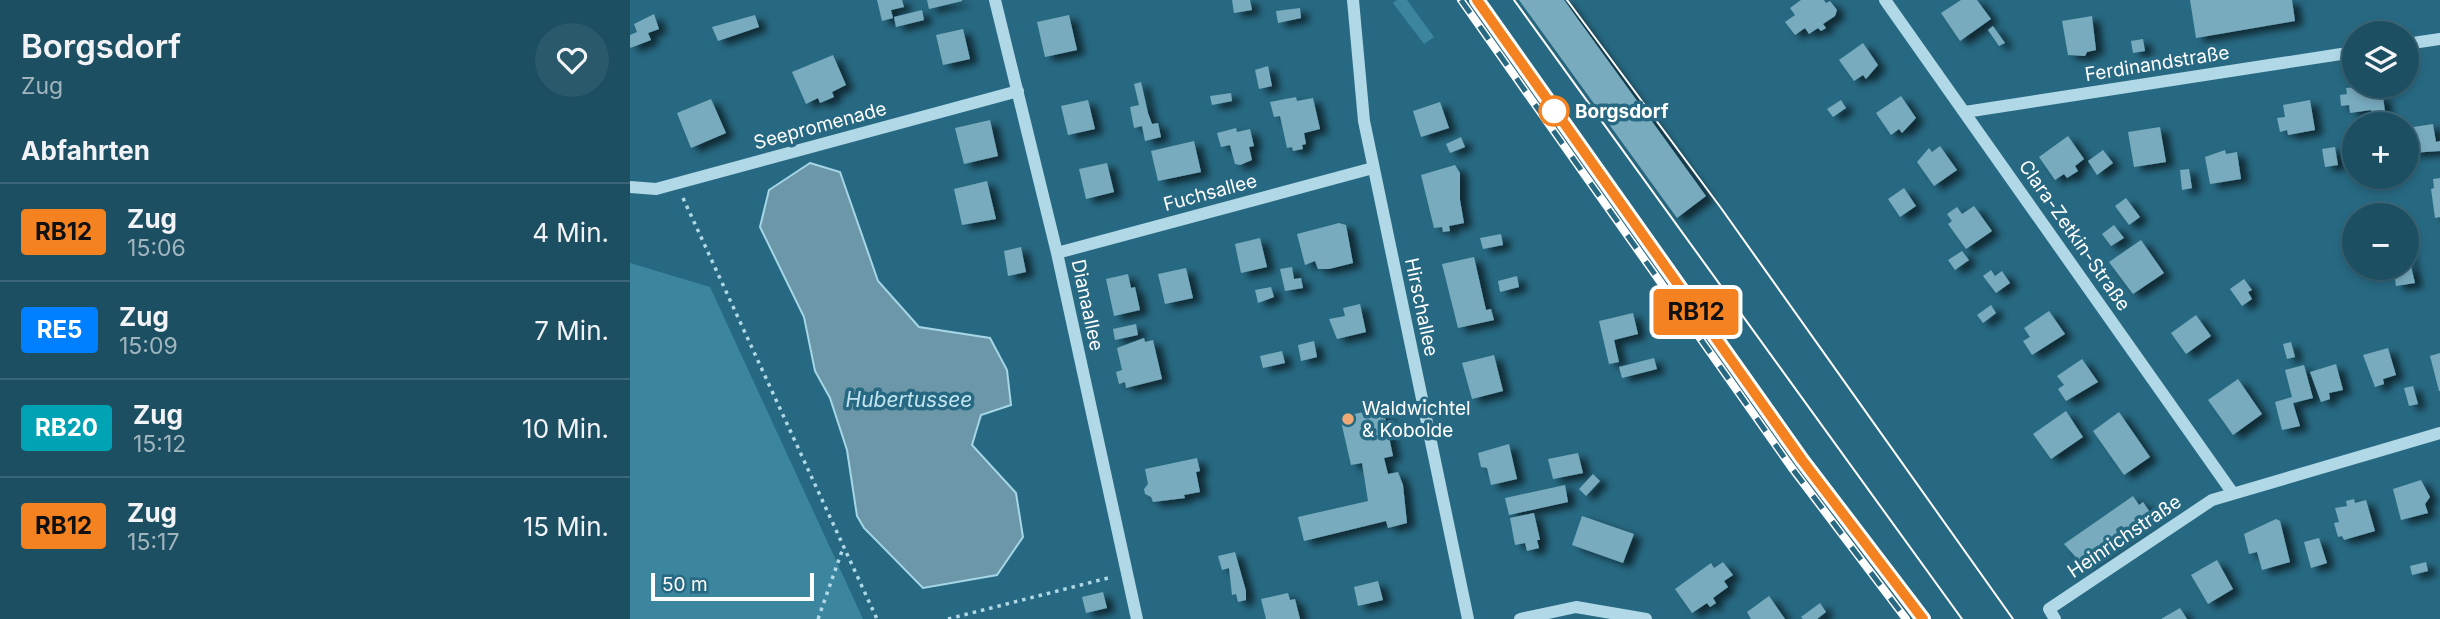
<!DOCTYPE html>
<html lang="de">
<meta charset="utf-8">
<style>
:root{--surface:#1d4f62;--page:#2a596b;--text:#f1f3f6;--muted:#a0b5be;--line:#3b6677}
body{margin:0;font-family:Inter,sans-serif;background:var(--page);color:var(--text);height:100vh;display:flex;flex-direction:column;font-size:26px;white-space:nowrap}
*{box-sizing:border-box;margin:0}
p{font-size:23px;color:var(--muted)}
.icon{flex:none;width:38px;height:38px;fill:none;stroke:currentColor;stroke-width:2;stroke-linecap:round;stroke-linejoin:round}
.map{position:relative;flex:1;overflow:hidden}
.side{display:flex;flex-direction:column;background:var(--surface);width:630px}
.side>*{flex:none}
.badge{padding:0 14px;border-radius:5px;font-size:24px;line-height:46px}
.tools{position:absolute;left:1712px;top:21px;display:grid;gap:14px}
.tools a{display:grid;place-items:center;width:77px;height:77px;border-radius:50%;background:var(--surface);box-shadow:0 4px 10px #0003,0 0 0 2px var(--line);font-size:35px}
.scale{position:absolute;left:21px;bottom:18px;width:163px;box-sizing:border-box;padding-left:7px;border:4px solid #fff;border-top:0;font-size:19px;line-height:24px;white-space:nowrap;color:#fff;-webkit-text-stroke:5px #276982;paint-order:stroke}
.map>.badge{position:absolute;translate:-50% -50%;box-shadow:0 0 0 4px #fff}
h2{padding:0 21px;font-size:26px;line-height:63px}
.round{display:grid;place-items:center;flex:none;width:74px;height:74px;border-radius:37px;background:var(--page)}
.head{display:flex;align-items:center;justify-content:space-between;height:119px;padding:0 21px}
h1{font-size:33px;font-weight:600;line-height:52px}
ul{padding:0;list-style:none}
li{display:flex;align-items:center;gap:21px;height:98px;padding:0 21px;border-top:2px solid var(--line)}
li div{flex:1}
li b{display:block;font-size:26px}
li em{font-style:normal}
li .badge{min-width:77px;font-weight:700;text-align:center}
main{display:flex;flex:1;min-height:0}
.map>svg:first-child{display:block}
.green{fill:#3c859f}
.water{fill:#6b97a8;stroke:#a5d6e7;stroke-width:2}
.building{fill:#78abbe;filter:url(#shadow)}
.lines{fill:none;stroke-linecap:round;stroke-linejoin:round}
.path{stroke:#b0d8e6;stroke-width:3.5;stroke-dasharray:3.5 5;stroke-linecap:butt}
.minor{stroke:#b0d8e6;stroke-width:12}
.tram{stroke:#fff;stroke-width:2}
.rail-casing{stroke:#fff;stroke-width:8}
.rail{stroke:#276982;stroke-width:5;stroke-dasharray:16;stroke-linecap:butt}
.line-casing{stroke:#fff;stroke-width:16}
.line{stroke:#f58220;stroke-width:10}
.stop-dot{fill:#fff;stroke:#f58220;stroke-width:3.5}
.poi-dot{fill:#efa976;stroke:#276982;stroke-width:2.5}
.labels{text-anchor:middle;stroke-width:7;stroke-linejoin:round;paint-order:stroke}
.street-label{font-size:19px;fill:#fff;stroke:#276982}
.stop-label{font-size:19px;font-weight:bold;fill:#fff;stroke:#276982;text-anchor:start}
.poi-label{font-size:19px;fill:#fff;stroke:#276982;text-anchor:start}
.water-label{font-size:21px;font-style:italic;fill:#c2e4f0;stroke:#276982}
</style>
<main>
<section class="side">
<div class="head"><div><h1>Borgsdorf</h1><p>Zug</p></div><a class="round"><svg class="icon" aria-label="heart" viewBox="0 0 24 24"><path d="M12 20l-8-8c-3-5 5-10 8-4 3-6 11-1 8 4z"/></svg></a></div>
<h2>Abfahrten</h2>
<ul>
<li><span class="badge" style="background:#f58220;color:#111">RB12</span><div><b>Zug</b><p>15:06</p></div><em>4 Min.</em></li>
<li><span class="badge" style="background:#0080ff;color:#fff">RE5</span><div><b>Zug</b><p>15:09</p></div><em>7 Min.</em></li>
<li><span class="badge" style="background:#00a3b4;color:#fff">RB20</span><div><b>Zug</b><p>15:12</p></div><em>10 Min.</em></li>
<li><span class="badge" style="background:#f58220;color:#111">RB12</span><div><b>Zug</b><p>15:17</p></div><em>15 Min.</em></li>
</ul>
</section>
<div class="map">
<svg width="1810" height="619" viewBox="0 0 1810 619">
<defs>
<filter id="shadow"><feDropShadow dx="8" dy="4.5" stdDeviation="3.5" flood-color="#0009"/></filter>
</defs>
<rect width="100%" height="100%" fill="#276982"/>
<path class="green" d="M767 0H777L804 37 794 44 763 3Z
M0 263 80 287 233 619H0Z"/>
<path class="water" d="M180 163 210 172 248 281 289 327 360 338 377 370 381 405 351 415 342 445 386 493 393 537 367 575 293 588 234 528 227 516 217 450 200 398 185 371 174 317 130 227 139 190Z"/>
<path class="building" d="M247 0H272L274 7 261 10 263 18 252 21Z
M297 0H332V1L299 9Z
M602 0H620L622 10 604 13Z
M889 0H934L1076 196 1047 218Z
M1171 0H1194L1196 3 1200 1 1207 10 1205 16 1193 24 1196 28 1191 31 1188 28 1179 34 1175 28 1165 35 1155 22 1165 15 1160 8Z
M1331 0H1347L1361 19 1330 41 1311 13Z
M1560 0H1662L1665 21 1566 38Z
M670 8 671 18 648 23 646 11Z
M292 10 294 20 266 27 264 17Z
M24 14 29 29 18 33 21 40 0 48V35L7 32 4 24Z
M125 15 129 27 88 41 82 27Z
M439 15 447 50 415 57 407 22Z
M1462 16 1466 50 1457 52 1455 56 1438 55 1432 21Z
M1363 26 1375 43 1369 46 1358 30Z
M333 29 340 59 313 65 306 35Z
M1513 39 1515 51 1503 53 1501 41Z
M1233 43 1248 65 1236 79 1233 75 1224 81 1209 60Z
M203 55 216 85 202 92 204 97 190 103 188 98 176 104 162 72Z
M638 66 642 86 629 89 625 70Z
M511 82 518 113 522 124 528 123 531 137 515 141 512 126 504 128 500 107 509 105 504 84Z
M1742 86 1744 97 1753 96 1755 112 1742 115 1741 110 1720 113 1719 105 1711 106 1710 95 1717 94 1716 88Z
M601 93 602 101 582 105 580 96Z
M1271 96 1286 118 1272 133 1269 129 1261 135 1246 113Z
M666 97 667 101 683 98 690 129 674 133 676 144 672 145 673 149 663 151 662 147 657 148 650 116 644 117 640 102Z
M81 99 96 133 61 148 47 113Z
M458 100 465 129 438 135 431 106Z
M1211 100 1216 108 1203 117 1197 109Z
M1680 100 1685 130 1658 135 1657 130 1650 132 1647 118 1655 117 1653 105Z
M810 102 819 128 791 137 783 111Z
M360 120 368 156 334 164 325 128Z
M1803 124 1806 142 1810 141V151L1781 153 1780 144 1776 145 1777 128Z
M1530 127 1536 162 1504 167 1498 132Z
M606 128 607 132 620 129 624 146 619 147 622 160 610 165 605 164 600 145 591 147 587 133Z
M1438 136 1454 159 1445 166 1448 171 1437 178 1434 174 1425 180 1409 157Z
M831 137 835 147 820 153 816 144Z
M564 141 571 172 528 181 521 151Z
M1310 146 1327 170 1304 186 1287 162 1299 148 1302 152Z
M1705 147 1708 165 1695 167 1692 149Z
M1473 150 1483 163 1467 175 1458 161Z
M1595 150 1596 154 1607 152 1611 179 1580 184 1575 157Z
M477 163 484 192 456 199 449 169Z
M825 165 830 173V200L834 223 819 226 820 231 813 232 812 227 804 228 791 175Z
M1559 169 1562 188 1552 190 1550 170Z
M1810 178V217L1805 218 1801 189 1804 188 1803 179Z
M357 181 366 219 332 225 324 189Z
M1274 188 1286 206 1270 217 1258 199Z
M1496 198 1510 217 1499 225 1485 206Z
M1344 206 1362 231 1336 249 1318 224 1322 221 1317 214 1327 207 1332 214Z
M709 223 716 225 723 263 699 269H688L685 261 675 265 667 234Z
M1484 225 1494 238 1481 246 1472 234Z
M871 234 873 245 853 249 850 238Z
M630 238 637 267 611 273 605 244Z
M1511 240 1534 273 1503 294 1479 262Z
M1776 245 1785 283 1766 286 1763 268H1776Z
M391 247 396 272 378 276 374 251Z
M1332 251 1339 260 1325 270 1318 260Z
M844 257 856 310 861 309 864 320 828 328 812 264Z
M662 267 664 279 671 278 673 288 655 291 650 269Z
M556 268 563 298 535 304 528 274Z
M1361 270 1365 276 1372 271 1380 283 1366 293 1353 276Z
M498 274 501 288 505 287 510 310 484 316 476 279Z
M887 276 889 287 870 292 868 281Z
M1614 279 1622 290 1618 292 1622 299 1612 306 1600 289Z
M641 287 644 297 628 303 625 290Z
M730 304 736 332 707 339 699 319 715 316 713 308Z
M1361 305 1366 313 1353 323 1347 315Z
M1419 311 1435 334 1402 355 1393 341 1400 337 1394 328Z
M1003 313 1008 334 984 340 989 362 979 364 969 321Z
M1566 315 1581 336 1556 354 1541 333Z
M506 324 508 335 485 340 483 329Z
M514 338 515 342 523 340 532 379 496 388 495 382 489 384 486 372 492 370 487 348Z
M684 341 687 357 671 361 668 345Z
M1661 342 1665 357 1657 359 1653 344Z
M1758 348 1766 375 1753 379 1754 384 1745 387 1733 355Z
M652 351 655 363 633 368 630 356Z
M1810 353V391H1809L1800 356Z
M864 355 873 391 842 399 832 363Z
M1024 358 1027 369 992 378 989 367Z
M1452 359 1468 382 1436 401 1428 389 1434 385 1427 376Z
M1706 364 1713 390 1699 393 1700 399 1691 402 1680 372Z
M1674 365 1683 398 1663 403 1670 426 1652 430 1645 402 1662 397 1655 370Z
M1608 379 1632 414 1603 435 1578 400Z
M1783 386 1788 404 1779 406 1774 388Z
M753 408 763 456 754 458 758 474 768 472 773 485 777 523 758 528 756 521 674 541 668 517 738 501 732 463 721 465 710 417Z
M1436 411 1453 437 1421 459 1403 434Z
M1489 412 1520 457 1494 475 1463 431Z
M879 444 887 479 861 485 857 468 851 467 848 453Z
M948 453 953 473 923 479 918 459Z
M567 458 570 471 566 472 570 492 554 495 555 498 523 502 521 497 515 494 514 489 518 484 515 469Z
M963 474 970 481 956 496 949 489Z
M1791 480 1800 497 1795 504 1798 513 1771 520 1763 489Z
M935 485 938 502 879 515 875 498Z
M1503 496 1509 505 1513 502 1522 515 1452 564 1434 544Z
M1724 499 1725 503 1736 500 1745 531 1714 540 1712 536 1708 537 1704 523 1709 522 1705 508 1717 506 1716 501Z
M904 513 910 540H907L909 548 897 551 895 543 885 545 880 518Z
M952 516 1004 534 993 563 942 545Z
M1646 519 1650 521 1660 562 1632 570 1627 552 1619 554 1614 534Z
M1689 538 1697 563 1681 568 1674 542Z
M605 552 616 591V600L608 602 606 594 602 595 599 568 592 570 588 556Z
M1587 560 1603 589 1578 604 1561 575Z
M1093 562 1103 575 1094 581 1098 587 1083 598 1086 603 1080 607 1077 603 1062 613 1045 589 1081 563 1084 568Z
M1796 562 1798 571 1782 575 1780 566Z
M748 581 753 600 728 606 724 587Z
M473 592 477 608 456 613 452 597Z
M658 593 660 600 665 599 670 619H636L631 599Z
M1139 596 1155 619H1121L1117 612Z
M1190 603 1196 612 1187 619H1173L1171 617Z
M1550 608 1557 619H1531Z"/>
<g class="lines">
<path class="path" d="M53 198 247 619
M188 619 213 548
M318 619 482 577"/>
<path class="minor" d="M365 0 427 253 507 619
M723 0 734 121 838 619
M1255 0 1602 492
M1776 44 1810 39
M1335 112 1724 52
M0 187 26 189 388 91
M427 253 743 168
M890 619 946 607 1016 619
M1425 619 1419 609 1582 500 1810 433"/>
<path class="tram" d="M884 0 1332 619
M937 0 1091 208 1383 619"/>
<defs>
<path id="rail" d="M831 0 1161 467 1276 619
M847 0 1172 460 1293 619"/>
</defs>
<use href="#rail" class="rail-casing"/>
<use href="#rail" class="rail"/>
</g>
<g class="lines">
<defs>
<path id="line" d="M847 0 1172 460 1293 619"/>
</defs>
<use href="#line" class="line-casing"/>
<use href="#line" class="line"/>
</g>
<circle class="stop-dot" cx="924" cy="111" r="14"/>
<circle class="poi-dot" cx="718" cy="419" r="7"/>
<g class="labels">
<g class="street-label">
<text transform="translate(1527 63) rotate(-9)" y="7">Ferdinandstraße</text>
<text transform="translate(190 125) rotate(-15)" y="7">Seepromenade</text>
<text transform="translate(580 192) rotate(-15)" y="7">Fuchsallee</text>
<text transform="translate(1445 235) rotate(55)" y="7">Clara-Zetkin-Straße</text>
<text transform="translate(458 305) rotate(78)" y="7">Dianaallee</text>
<text transform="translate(792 307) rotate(78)" y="7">Hirschallee</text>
<text transform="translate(1494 536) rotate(-34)" y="7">Heinrichstraße</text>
</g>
<g class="stop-label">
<text x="945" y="118">Borgsdorf</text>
</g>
<g class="poi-label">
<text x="732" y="415">Waldwichtel<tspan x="732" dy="22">&amp; Kobolde</tspan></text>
</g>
<g class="water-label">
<text x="279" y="407">Hubertussee</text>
</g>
</g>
</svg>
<div class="tools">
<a><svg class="icon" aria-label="layers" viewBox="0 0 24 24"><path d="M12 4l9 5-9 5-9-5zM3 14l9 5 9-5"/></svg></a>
<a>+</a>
<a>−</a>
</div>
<div class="scale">50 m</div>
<b class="badge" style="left:1066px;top:312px;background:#f58220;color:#111">RB12</b>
</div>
</main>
